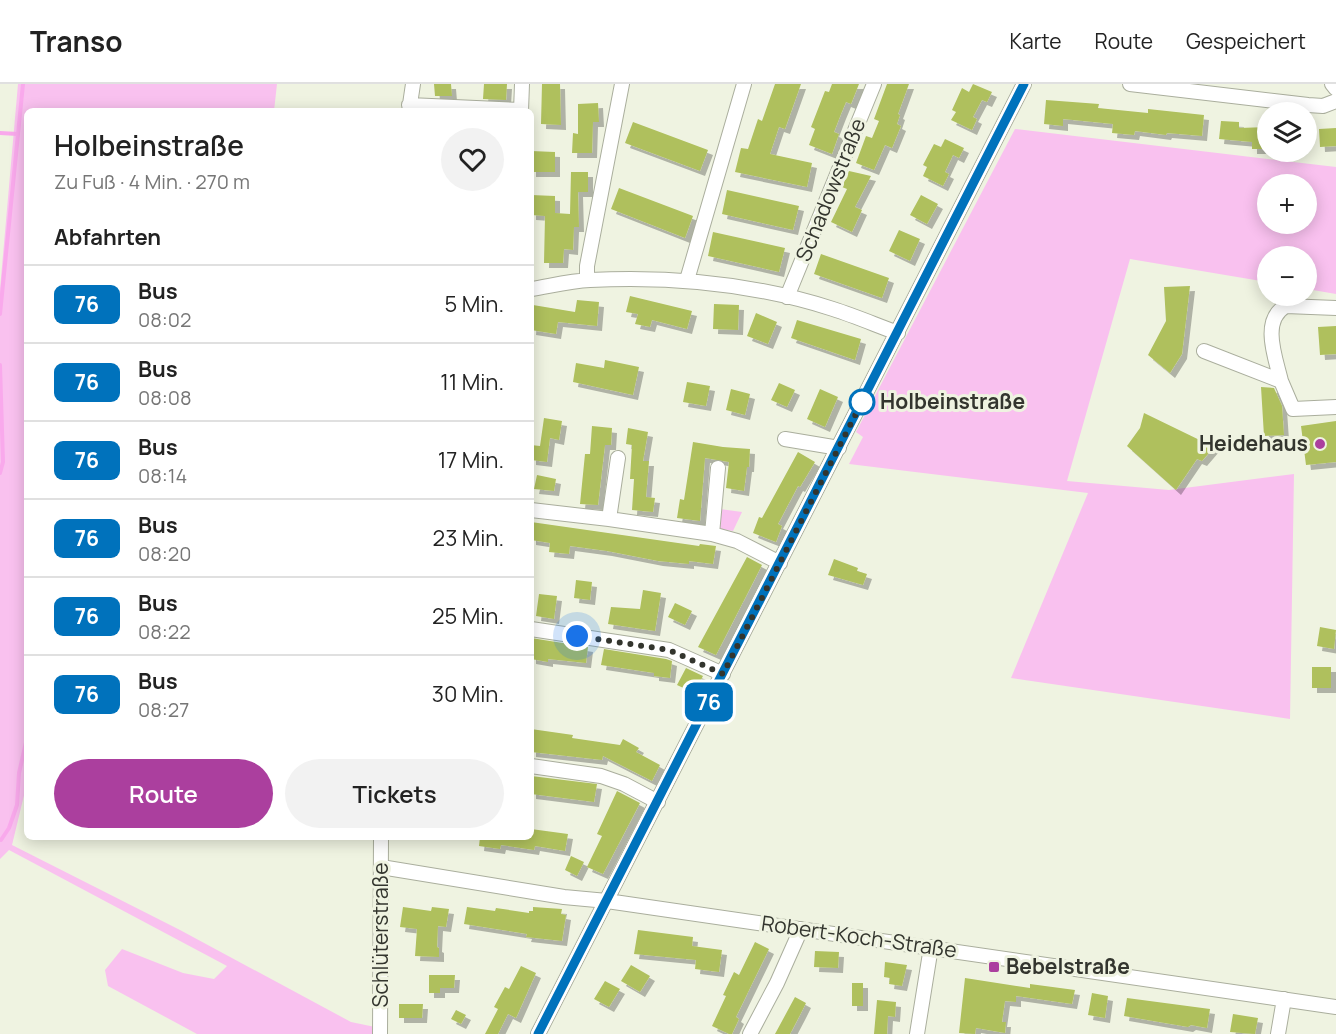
<!DOCTYPE html>
<html lang="de">
<meta charset="utf-8">
<style>
:root{--surface:#fff;--page:#f2f2f2;--text:#222;--muted:#767676;--line:#e0e0e0;--accent:#ab3f9e}
body{margin:0;font-family:Manrope,sans-serif;background:var(--page);color:var(--text);height:100vh;display:flex;flex-direction:column;font-size:22px;white-space:nowrap}
*{box-sizing:border-box;margin:0}
p{font-size:20px;color:var(--muted)}
.icon{flex:none;width:33px;height:33px;fill:none;stroke:currentColor;stroke-width:2;stroke-linecap:round;stroke-linejoin:round}
.map{position:relative;flex:1;overflow:hidden}
.details{position:absolute;left:24px;top:24px;width:510px;height:732px;display:flex;flex-direction:column;background:var(--surface);border-radius:9px;box-shadow:0 3px 15px #0003}
.details>*{flex:none}
.badge{padding:0 12px;border-radius:9px;font-size:21px;line-height:39px}
.controls{position:absolute;left:1257px;top:18px;display:grid;gap:12px}
.controls a{display:grid;place-items:center;width:60px;height:60px;border-radius:50%;background:var(--surface);box-shadow:0 3px 15px #0003;font-size:30px}
.you{position:absolute;width:30px;height:30px;margin:-15px;border:4px solid #fff;border-radius:50%;background:#1a73e8;box-shadow:0 0 0 9px #1a73e833}
.map>.badge{position:absolute;translate:-50% -50%;box-shadow:0 0 0 3px #fff}
h2{padding:0 30px;font-size:22px;line-height:54px}
.round{display:grid;place-items:center;flex:none;width:63px;height:63px;border-radius:32px;background:var(--page)}
.headline{display:flex;align-items:center;justify-content:space-between;height:102px;padding:0 30px}
h1{font-size:28px;font-weight:600;line-height:45px}
.action{display:flex;gap:12px;margin-top:auto;padding:12px 30px}
.action a{flex:1;height:69px;border-radius:36px;background:var(--accent);color:#fff;font-size:24px;font-weight:600;line-height:69px;text-align:center}
.action a+a{background:var(--page);color:var(--text)}
ul{padding:0;list-style:none}
li{display:flex;align-items:center;gap:18px;height:78px;padding:0 30px;border-top:2px solid var(--line)}
li div{flex:1}
li b{display:block;font-size:22px}
li em{font-style:normal}
li .badge{min-width:66px;font-weight:700;text-align:center}
header{display:flex;align-items:center;gap:36px;box-sizing:border-box;height:84px;padding:0 30px;background:var(--surface);border-bottom:2px solid var(--line)}
header strong{font-size:28px}
nav{display:flex;gap:33px;margin-inline-start:auto;font-size:21px}
.map>svg:first-child{display:block}
.green{fill:#f9c1ef;fill-rule:evenodd}
.lines{fill:none;stroke-linecap:round;stroke-linejoin:round}
.stream{stroke:#f9a9ec;stroke-width:4}
.building{fill:#afc05d;filter:url(#shadow)}
.minor-casing{stroke:#aaae9d;stroke-width:16}
.minor{stroke:#fff;stroke-width:14}
.line-casing{stroke:#fff;stroke-width:14}
.line{stroke:#0072bc;stroke-width:9}
.walk{stroke:#33352e;stroke-width:6;stroke-dasharray:0 10.8}
.stop-dot{fill:#fff;stroke:#0072bc;stroke-width:3}
.poi-dot{fill:#ab3f9e;stroke:#eff3e1;stroke-width:2}
.labels{text-anchor:middle;stroke-width:6;stroke-linejoin:round;paint-order:stroke}
.street-label{font-size:21px;fill:#33352e;stroke:#eff3e1}
.stop-label{font-size:21px;font-weight:bold;fill:#33352e;stroke:#eff3e1;text-anchor:start}
.poi-label{font-size:21px;font-weight:bold;fill:#33352e;stroke:#eff3e1;text-anchor:end}
</style>
<header>
<strong>Transo</strong>
<nav><a>Karte</a><a>Route</a><a>Gespeichert</a></nav>
</header>
<div class="map">
<svg width="1336" height="950" viewBox="0 0 1336 950">
<defs>
<filter id="shadow"><feDropShadow dx="5" dy="5" stdDeviation="0" flood-color="#0004"/></filter>
</defs>
<rect width="100%" height="100%" fill="#eff3e1"/>
<path class="green" d="M18 0H277L274 27H27V699L12 761 180 846 351 938 375 943 374 950H197L108 902 105 886 122 865 183 889 214 895 227 882 9 766 0 775V205Z
M1015 45 1336 83V210L1307 205 1306 172H1268L1267 198 1130 175 1067 397 1169 406 1294 390 1290 635 1011 594 1088 409 849 380 863 353 856 348ZM1268 100H1306V140H1268Z
M720 425 742 428 733 447 717 444Z"/>
<g class="lines">
<path class="stream" d="M0 49 18 50
M0 230 23 0
M0 281 3 378 0 389
M1 756 9 744 17 721 19 689 27 654"/>
</g>
<path class="building" d="M434 0H451L452 12H435Z
M484 0H507L506 16 483 15Z
M542 0H560L561 41 541 40Z
M775 0H801L785 45 779 43 770 70 812 79 807 103 735 88 741 64 748 65 758 35 762 37Z
M832 0H859L851 20 846 18 841 30 834 48 839 50 832 70 809 61 815 45 811 43 825 7 829 8Z
M887 0H909L898 30 900 31 897 40 901 42 892 64 885 61 874 86 856 79 866 52 872 54 879 37 874 35Z
M973 0 992 8 987 18 982 16 973 33 977 35 972 46 951 36 956 28 952 26 962 4 969 8Z
M1046 16 1099 20 1098 24 1148 29V25L1204 31 1202 52 1167 49 1166 51 1135 47 1134 51 1112 49 1113 40 1063 35V42L1044 40Z
M598 19 599 38H593L592 69H572L573 49 578 50V20Z
M1221 37 1239 38V44L1268 43V65H1252V58L1219 55Z
M633 38 708 66 700 87 625 59Z
M1336 44V62L1320 63 1319 45Z
M945 55 964 64 959 74 953 71 945 88 949 90 943 102 923 92 927 83 923 81 934 60 941 63Z
M531 67 555 68V88H531Z
M849 87 871 92 855 123 862 126 852 148 831 138 847 105 842 103Z
M571 88H588V108H578L579 143H574L573 166 564 165 563 179H544L545 132 531 131V111L555 112V129L570 130Z
M619 104 693 132 685 154 611 125Z
M727 106 799 122 793 146 722 130Z
M921 111 938 120 927 140 910 131Z
M899 146 920 155 910 177 889 167Z
M713 148 785 164 779 188 708 172Z
M821 170 889 194 882 214 814 190Z
M1190 202 1182 270 1170 289 1148 271 1166 237 1164 203Z
M630 212 692 227 687 245 652 236 650 243 635 240 638 230 626 228Z
M577 216 599 218 597 242 558 238 556 250 531 246 533 221 575 228Z
M714 220 739 221 738 246 713 245Z
M756 229 777 238 768 260 747 252Z
M797 236 861 255 855 276 791 254Z
M1336 242V270L1320 271 1318 243Z
M605 276 639 283 633 311 573 298 576 279 604 284Z
M687 298 710 302 706 322 683 318Z
M779 299 795 306 787 323 771 316Z
M1261 303 1274 304 1282 322 1284 351 1264 352Z
M731 305 750 310 745 331 726 326Z
M820 305 838 313 825 343 807 335Z
M1144 329 1214 363 1202 377 1197 375 1176 406 1127 362 1140 344Z
M544 334 562 337 559 356 550 354 547 378 531 376V361L540 362Z
M1336 337V378L1306 381 1301 342Z
M592 342 612 344 611 361H605L598 421 580 420 585 370H590Z
M628 344 648 348 643 377H649L646 413 655 414 653 428 632 426 634 395H630L632 361 626 360Z
M693 358 723 363 750 365 749 383H747L744 407 726 404 729 378 705 374 700 437 677 434 680 415 684 416Z
M798 368 815 378 800 403 798 402 778 440 782 442 776 458 753 449 759 433 762 434Z
M537 391 556 395 554 407 534 405Z
M531 438 699 462 700 460 716 462 713 480 689 477V480L658 477 607 467 570 462 569 470 549 468 550 459 531 456Z
M747 473 762 481 716 571 698 563Z
M834 475 858 484 857 487 867 490 863 501 828 491Z
M576 496 592 498 590 516 574 514Z
M643 506 661 509 655 547 608 540 611 523 640 525Z
M539 510 557 512 554 535 536 532Z
M675 519 692 527 685 541 668 533Z
M1320 543 1336 546 1334 565 1317 562Z
M531 554 588 563 586 579 548 575V578L531 575Z
M604 565 666 575 672 577 670 594 654 592V589L601 581Z
M1312 583H1331V604H1312Z
M686 584 703 592 694 609 677 601Z
M531 645 573 651 572 654 620 661 623 655 639 664 636 668 660 681 652 697 603 672 602 676 531 668Z
M531 692 597 700 594 718 531 710Z
M617 707 640 719 603 790 587 783 602 752 597 750Z
M531 745 568 750 565 767 535 762 534 766 501 761 500 765 479 762 480 753H531Z
M571 772 584 778 577 792 565 786Z
M403 823 431 827 432 823 449 825 446 843 438 842 437 863 439 864V873L415 872 417 845 400 843Z
M467 823 495 827 496 824 529 829V827H533V823L562 825 561 830 566 831 562 857 526 853 527 850 464 840Z
M638 846 693 853 692 862 722 866 719 888 695 885 696 876 634 870Z
M755 858 769 865 736 933 739 935 732 950H729L712 942 726 912 723 911 734 888 739 891Z
M815 867 839 868 838 884 814 883Z
M885 878 907 881 902 902 889 900 890 894 884 893Z
M631 881 650 892 640 908 621 897Z
M521 882 536 889 516 934 508 930 498 950H485L498 925 494 923 505 903 509 905Z
M429 891H455L454 904H440V909H429Z
M965 894 1030 904V900L1075 906 1072 920 1016 912V918L1005 917 1002 938H1006L1005 949 976 944 975 950 959 949Z
M605 897 620 905 609 923 594 915Z
M852 899H863V922H852Z
M1092 909 1108 912 1105 934 1088 931Z
M795 913 806 919 800 931 790 950H775Z
M1127 914 1210 925 1207 944 1191 941 1188 943 1124 932Z
M877 916 896 918 895 933 888 932 887 950H874Z
M399 920H423L422 934H399Z
M456 926 466 931 461 940 451 935Z
M1233 930 1258 934 1255 950 1230 948Z"/>
<g class="lines">
<defs>
<path id="minor" d="M1130 0 1308 21 1323 22 1336 17
M1332 0 1336 5
M409 21 521 26
M409 27 413 0
M521 27 522 0
M587 196V182L622 0
M687 196 744 0
M531 205C550 202 570 197 590 196 671 192 755 200 833 225 855 232 876 241 898 249
M787 213 874 0
M1204 267 1281 297 1293 325 1336 323
M1281 297C1276 275 1260 236 1286 222L1336 224
M785 355 839 364
M531 426 609 435 712 450 737 457 780 479
M609 435 618 374
M712 450 718 384
M531 545 669 566 723 590
M531 682 601 692 624 700 658 718
M381 783 564 813 607 817 1336 923
M380 950 381 753
M538 950 1024 0
M750 950 777 899 801 845
M917 950 931 863
M1278 950 1284 915"/>
</defs>
<use href="#minor" class="minor-casing"/>
<use href="#minor" class="minor"/>
</g>
<g class="lines">
<defs>
<path id="line" d="M538 950 1024 0"/>
</defs>
<use href="#line" class="line-casing"/>
<use href="#line" class="line"/>
<path class="walk" d="M577 552 669 566 723 590 862 318"/>
</g>
<circle class="stop-dot" cx="862" cy="318" r="12"/>
<g class="poi-dot">
<circle cx="1320" cy="360" r="6"/>
<rect x="988" y="877" width="12" height="12" rx="3"/>
</g>
<g class="labels">
<g class="street-label">
<text transform="translate(831 106) rotate(-68)" y="7">Schadowstraße</text>
<text transform="translate(381 851) rotate(-90)" y="7">Schlüterstraße</text>
<text transform="translate(859 853) rotate(8)" y="7">Robert-Koch-Straße</text>
</g>
<g class="stop-label">
<text x="880" y="325">Holbeinstraße</text>
</g>
<g class="poi-label">
<text x="1308" y="367">Heidehaus</text>
<text x="1006" y="890" text-anchor="start">Bebelstraße</text>
</g>
</g>
</svg>
<div class="controls">
<a><svg class="icon" aria-label="layers" viewBox="0 0 24 24"><path d="M12 4l9 5-9 5-9-5zM3 14l9 5 9-5"/></svg></a>
<a>+</a>
<a>−</a>
</div>
<div class="you" style="left:577px;top:552px"></div>
<b class="badge" style="left:709px;top:618px;background:#0072bc;color:#fff">76</b>
<section class="details">
<div class="headline"><div><h1>Holbeinstraße</h1><p>Zu Fuß · 4 Min. · 270 m</p></div><a class="round"><svg class="icon" aria-label="heart" viewBox="0 0 24 24"><path d="M12 20l-8-8c-3-5 5-10 8-4 3-6 11-1 8 4z"/></svg></a></div>
<h2>Abfahrten</h2>
<ul>
<li><span class="badge" style="background:#0072bc;color:#fff">76</span><div><b>Bus</b><p>08:02</p></div><em>5 Min.</em></li>
<li><span class="badge" style="background:#0072bc;color:#fff">76</span><div><b>Bus</b><p>08:08</p></div><em>11 Min.</em></li>
<li><span class="badge" style="background:#0072bc;color:#fff">76</span><div><b>Bus</b><p>08:14</p></div><em>17 Min.</em></li>
<li><span class="badge" style="background:#0072bc;color:#fff">76</span><div><b>Bus</b><p>08:20</p></div><em>23 Min.</em></li>
<li><span class="badge" style="background:#0072bc;color:#fff">76</span><div><b>Bus</b><p>08:22</p></div><em>25 Min.</em></li>
<li><span class="badge" style="background:#0072bc;color:#fff">76</span><div><b>Bus</b><p>08:27</p></div><em>30 Min.</em></li>
</ul>
<div class="action"><a>Route</a><a>Tickets</a></div>
</section>
</div>
